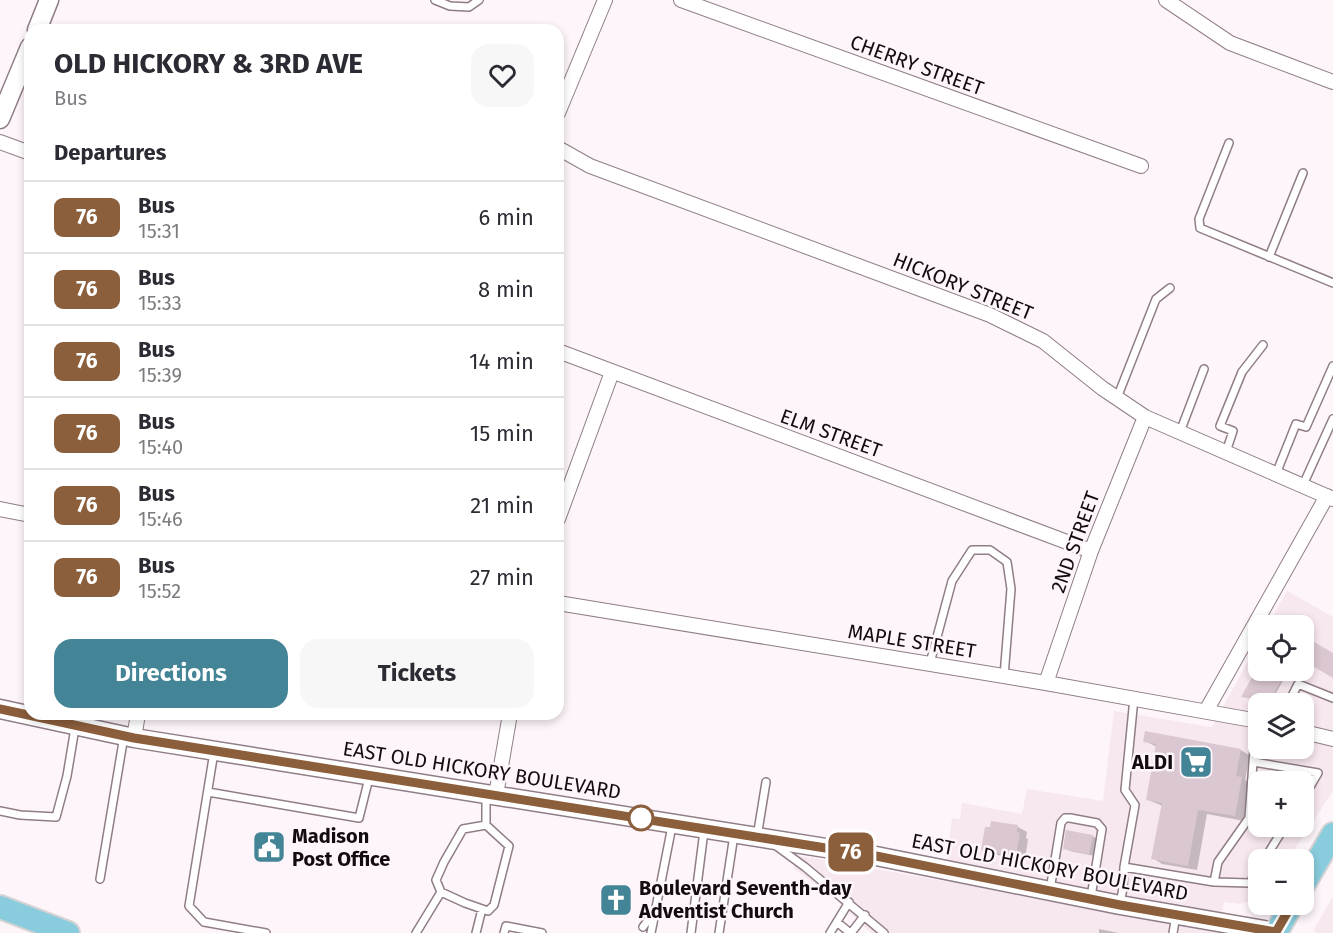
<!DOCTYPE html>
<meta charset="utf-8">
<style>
:root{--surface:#fff;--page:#f7f7f7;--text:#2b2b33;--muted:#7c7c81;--line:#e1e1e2;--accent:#438496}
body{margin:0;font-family:"Fira Sans",sans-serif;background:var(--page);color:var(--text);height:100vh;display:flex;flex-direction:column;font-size:22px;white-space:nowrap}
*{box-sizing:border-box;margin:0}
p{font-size:20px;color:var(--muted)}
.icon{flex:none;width:33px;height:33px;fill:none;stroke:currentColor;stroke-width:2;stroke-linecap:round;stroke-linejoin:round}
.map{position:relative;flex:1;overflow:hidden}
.details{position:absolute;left:24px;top:24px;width:540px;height:696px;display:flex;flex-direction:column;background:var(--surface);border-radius:18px;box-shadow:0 3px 9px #0003}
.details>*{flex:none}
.badge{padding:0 12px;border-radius:9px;font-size:21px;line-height:39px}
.controls{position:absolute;left:1248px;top:615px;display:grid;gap:12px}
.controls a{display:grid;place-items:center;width:66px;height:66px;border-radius:12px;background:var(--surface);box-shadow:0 3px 9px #0003;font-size:30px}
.map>.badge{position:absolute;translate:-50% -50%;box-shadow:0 0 0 3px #fff}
h2{padding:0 30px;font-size:22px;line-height:54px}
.round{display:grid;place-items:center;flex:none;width:63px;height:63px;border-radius:18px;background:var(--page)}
.overview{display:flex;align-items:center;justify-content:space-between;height:102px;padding:0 30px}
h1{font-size:28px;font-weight:700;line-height:45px}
.action{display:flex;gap:12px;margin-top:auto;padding:12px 30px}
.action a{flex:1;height:69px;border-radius:18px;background:var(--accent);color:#fff;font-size:24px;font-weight:700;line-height:69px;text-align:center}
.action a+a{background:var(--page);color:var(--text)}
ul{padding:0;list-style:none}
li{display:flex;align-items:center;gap:18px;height:72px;padding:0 30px;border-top:2px solid var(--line)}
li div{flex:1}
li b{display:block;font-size:22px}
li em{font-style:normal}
li .badge{min-width:66px;font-weight:700;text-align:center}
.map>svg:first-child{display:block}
.built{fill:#f7e7ef;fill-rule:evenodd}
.shadow{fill:#0003}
.building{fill:#dbc7d2}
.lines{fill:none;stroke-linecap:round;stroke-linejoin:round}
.service-casing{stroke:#8f7d87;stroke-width:10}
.minor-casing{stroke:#8f7d87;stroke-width:16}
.tertiary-casing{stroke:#8f7d87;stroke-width:21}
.primary-casing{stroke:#d4d3d4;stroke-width:26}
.service{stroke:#fff;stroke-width:7}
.minor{stroke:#fff;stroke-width:14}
.tertiary{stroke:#fff;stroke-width:18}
.primary{stroke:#8cd;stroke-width:22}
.line-casing{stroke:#fff;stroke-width:14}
.line{stroke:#8b5e3c;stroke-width:9}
.stop-dot{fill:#fff;stroke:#8b5e3c;stroke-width:3}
.labels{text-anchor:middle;stroke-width:5;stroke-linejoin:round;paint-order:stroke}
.street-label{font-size:20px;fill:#120b0f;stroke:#fef5fa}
.poi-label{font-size:20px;font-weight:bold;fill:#120b0f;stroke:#fef5fa;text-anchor:start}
</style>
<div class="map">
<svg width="1333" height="933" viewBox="0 0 1333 933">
<rect width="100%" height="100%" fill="#fef5fa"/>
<path class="built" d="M1287 591 1333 617V791L1288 859 1258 860V898L1240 904 1224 902 1219 933H871L832 896 794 869 795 855 944 881 952 818 960 819 962 803 1022 814 1027 789 1103 801 1114 711 1212 727 1258 643V670H1304V626L1268 625ZM1258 704H1304V748H1258ZM1258 782H1304V826H1258Z
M1333 896V933H1318L1313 931Z"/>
<path class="shadow" d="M1258 669 1289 670 1271 702 1243 696Z
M1145 741 1241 750 1250 756 1245 780 1251 783 1244 821 1207 814 1197 870 1162 864 1153 858 1163 806 1148 800 1157 747Z
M992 822 1018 827 1027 832 1026 838 1028 839 1025 860 992 854 983 849Z
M1092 836 1098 839 1095 856 1070 851 1064 848Z
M1099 929 1119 933H1099Z"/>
<path class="building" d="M1304 636 1333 653V678L1304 661Z
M1256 670H1287L1269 702 1241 697Z
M1145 731 1241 749 1236 776 1242 777 1235 816 1198 810 1188 866 1151 859 1162 803 1146 800 1156 744 1143 742Z
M991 821 1018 825 1017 832 1020 833 1016 856 981 850 985 827H990Z
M1066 830 1093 835 1089 854 1063 849Z"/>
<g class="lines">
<defs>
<path id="service" d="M435 0 450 6 469 7 479 0
M1229 143 1199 219 1200 228 1333 283
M1269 257 1303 173
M1117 398 1156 299 1170 288
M1180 432 1204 369
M1226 452 1233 431 1220 426 1242 372 1263 345
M1276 474 1296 424 1306 427 1333 366
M1303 485 1333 419
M930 663 952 581 972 550H990L1007 562 1011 589 1004 676
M1288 704 1298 684 1333 698
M214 752 189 906 204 922 266 933
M1254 762 1318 773 1304 797
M208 792 359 818 369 778
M486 796V825L509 846 494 905 488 911 465 903 441 892 436 880 444 862 463 829 486 825
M0 811 20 815 56 817 67 776 75 728
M757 837 766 782
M775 845 805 867 884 933
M1264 860 1285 826
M1124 867 1214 882 1250 883 1258 869
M100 879 124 736
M1214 882 1218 862 1249 818 1256 721
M1050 890 1061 823 1065 818H1070L1097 823 1102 829 1091 897
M1120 904 1123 888 1124 867 1135 805 1125 790 1134 698
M837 922 850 933
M643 927 654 912
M416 933 441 892
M476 933 482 909
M504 933 506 926 542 933
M651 933 672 826
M691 933 704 831
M719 933 734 835
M830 933 849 902
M851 933 865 915
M1173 933 1176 915"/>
<path id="minor" d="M681 0 1141 166
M1166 0 1230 43 1333 82
M558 113 605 0
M0 142 30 153
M558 148 590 166 990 315 1043 341 1102 388 1145 417 1333 499
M558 351 1091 551
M0 509 30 515
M558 519 612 372
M558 603 1046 683 1258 721
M1046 683 1091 551 1145 417
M1206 711 1327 496
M1304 732 1333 739
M134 738 138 714
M496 795 510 714"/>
<path id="tertiary" d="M37 30 49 0
M0 119 30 47
M0 709 134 738 876 856 1120 905 1276 932"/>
<path id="primary" d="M1304 884 1333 834
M0 907 68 933
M1276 933 1292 904"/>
</defs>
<use href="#service" class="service-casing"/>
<use href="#minor" class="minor-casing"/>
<use href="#tertiary" class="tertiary-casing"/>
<use href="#primary" class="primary-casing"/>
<use href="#service" class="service"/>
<use href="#minor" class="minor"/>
<use href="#tertiary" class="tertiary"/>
<use href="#primary" class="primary"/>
</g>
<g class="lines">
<defs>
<path id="line" d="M0 709 134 738 876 856 1120 905 1276 932 1292 904"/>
</defs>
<use href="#line" class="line-casing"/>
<use href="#line" class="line"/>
</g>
<defs>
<symbol id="supermarket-square" viewBox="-11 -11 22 22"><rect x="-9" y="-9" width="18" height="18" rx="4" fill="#438496" stroke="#fef5fa"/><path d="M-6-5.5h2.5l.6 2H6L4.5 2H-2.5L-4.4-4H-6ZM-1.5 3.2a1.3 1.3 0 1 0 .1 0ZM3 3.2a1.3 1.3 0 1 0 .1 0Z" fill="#fff"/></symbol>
<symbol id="civic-square" viewBox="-11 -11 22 22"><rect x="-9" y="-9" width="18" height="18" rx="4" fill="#438496" stroke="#fef5fa"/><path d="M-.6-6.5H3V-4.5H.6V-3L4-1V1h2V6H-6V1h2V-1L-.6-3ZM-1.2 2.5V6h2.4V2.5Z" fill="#fff"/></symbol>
<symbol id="church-square" viewBox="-11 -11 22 22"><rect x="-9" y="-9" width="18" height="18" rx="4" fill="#438496" stroke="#fef5fa"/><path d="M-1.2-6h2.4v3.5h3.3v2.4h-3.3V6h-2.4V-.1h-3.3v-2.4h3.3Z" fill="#fff"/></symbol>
</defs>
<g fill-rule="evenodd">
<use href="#supermarket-square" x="1177" y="743" width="38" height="38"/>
<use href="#civic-square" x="250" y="828" width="38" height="38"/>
<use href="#church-square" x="597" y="881" width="38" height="38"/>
</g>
<circle class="stop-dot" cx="641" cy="818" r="12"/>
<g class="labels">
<g class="street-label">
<text transform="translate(917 65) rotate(20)" y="7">CHERRY STREET</text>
<text transform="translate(963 286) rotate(22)" y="7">HICKORY STREET</text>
<text transform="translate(831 433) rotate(20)" y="7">ELM STREET</text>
<text transform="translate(1075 542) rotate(-70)" y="7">2ND STREET</text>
<text transform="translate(912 641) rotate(9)" y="7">MAPLE STREET</text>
<text transform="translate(482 770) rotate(9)" y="7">EAST OLD HICKORY BOULEVARD</text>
<text transform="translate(1050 867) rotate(11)" y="7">EAST OLD HICKORY BOULEVARD</text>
</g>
<g class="poi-label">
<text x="1173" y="769" text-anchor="end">ALDI</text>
<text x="292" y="843">Madison<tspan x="292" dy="23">Post Office</tspan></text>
<text x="639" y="895">Boulevard Seventh-day<tspan x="639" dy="23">Adventist Church</tspan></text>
</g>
</g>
</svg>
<div class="controls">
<a><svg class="icon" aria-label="locate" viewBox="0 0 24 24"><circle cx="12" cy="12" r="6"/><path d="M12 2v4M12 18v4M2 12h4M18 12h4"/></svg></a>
<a><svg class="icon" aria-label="layers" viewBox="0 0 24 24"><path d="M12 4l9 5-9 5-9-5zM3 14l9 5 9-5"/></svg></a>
<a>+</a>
<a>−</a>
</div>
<b class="badge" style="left:851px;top:852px;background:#8b5e3c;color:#fff">76</b>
<section class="details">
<div class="overview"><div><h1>OLD HICKORY &amp; 3RD AVE</h1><p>Bus</p></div><a class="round"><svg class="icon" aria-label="heart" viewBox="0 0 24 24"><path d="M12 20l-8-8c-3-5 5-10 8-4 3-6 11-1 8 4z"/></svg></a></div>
<h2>Departures</h2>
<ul>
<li><span class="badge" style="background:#8b5e3c;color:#fff">76</span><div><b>Bus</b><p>15:31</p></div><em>6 min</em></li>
<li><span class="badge" style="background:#8b5e3c;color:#fff">76</span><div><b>Bus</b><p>15:33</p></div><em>8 min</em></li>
<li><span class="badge" style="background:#8b5e3c;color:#fff">76</span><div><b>Bus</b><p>15:39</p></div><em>14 min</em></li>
<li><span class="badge" style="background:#8b5e3c;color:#fff">76</span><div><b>Bus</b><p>15:40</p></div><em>15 min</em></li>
<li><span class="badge" style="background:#8b5e3c;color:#fff">76</span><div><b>Bus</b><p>15:46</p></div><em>21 min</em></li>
<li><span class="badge" style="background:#8b5e3c;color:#fff">76</span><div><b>Bus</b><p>15:52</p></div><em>27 min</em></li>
</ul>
<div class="action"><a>Directions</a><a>Tickets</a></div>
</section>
</div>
